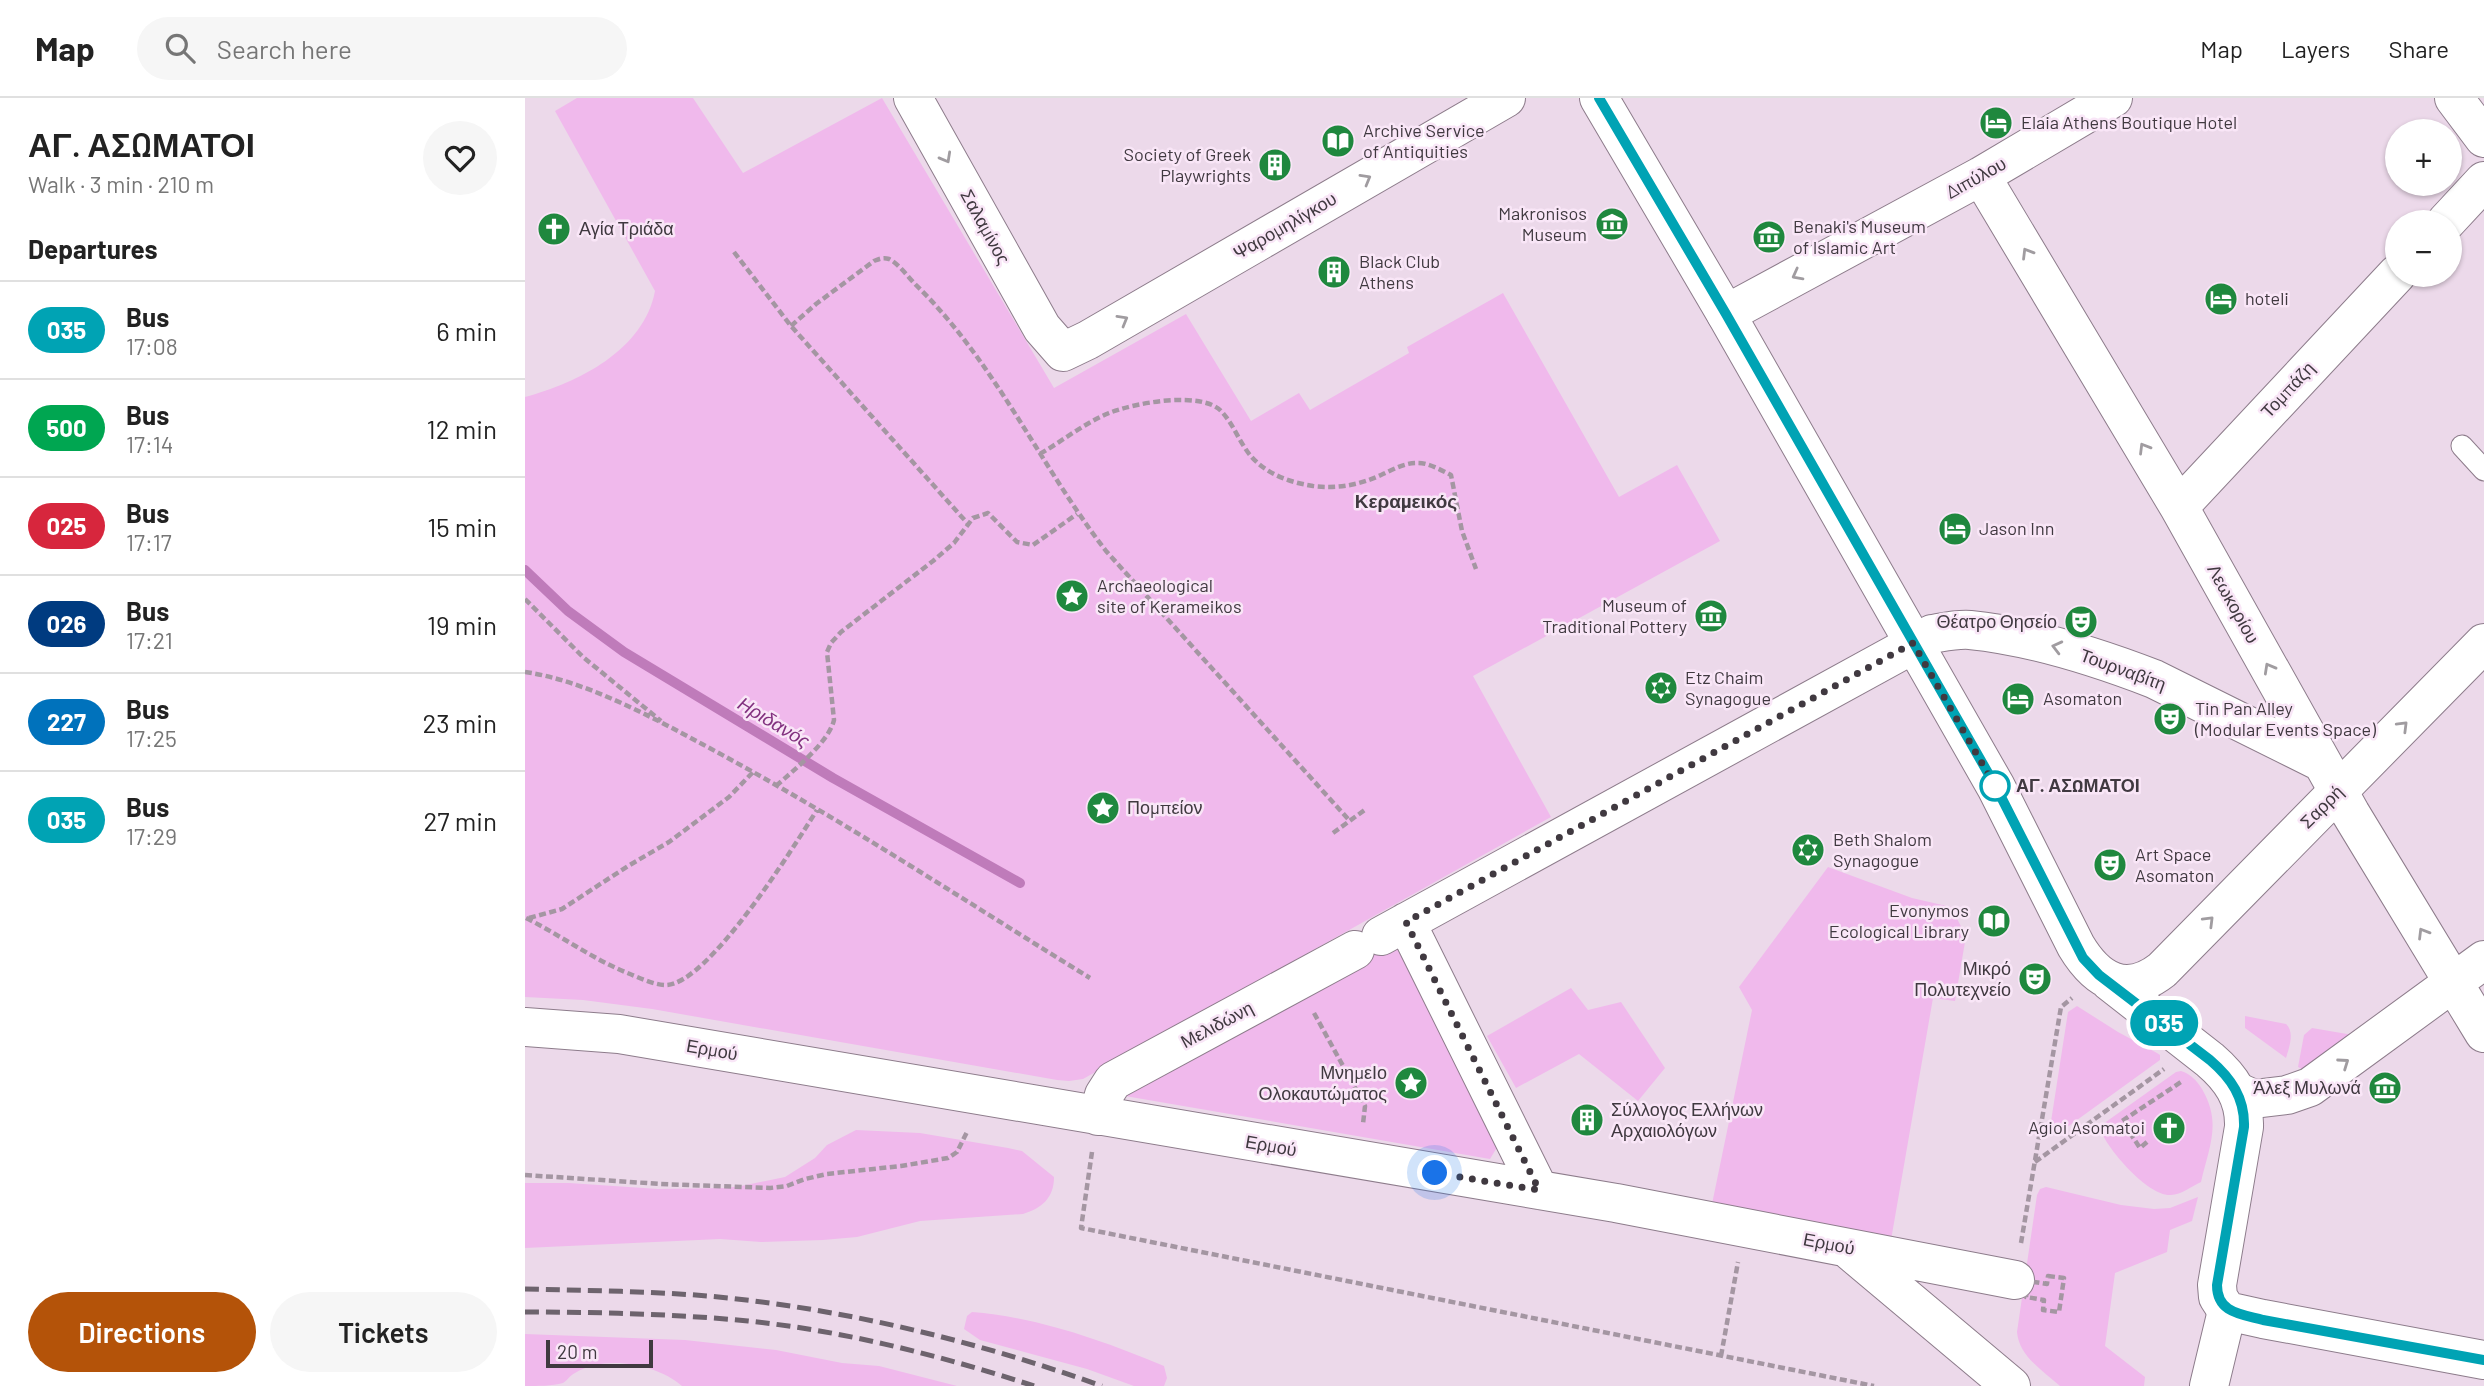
<!DOCTYPE html>
<meta charset="utf-8">
<style>
:root{--surface:#fff;--page:#f6f6f6;--text:#222;--muted:#767676;--line:#e0e0e0;--accent:#b45309}
body{margin:0;font-family:Barlow,sans-serif;background:var(--page);color:var(--text);height:100vh;display:flex;flex-direction:column;font-size:26px;white-space:nowrap}
*{box-sizing:border-box;margin:0}
p{font-size:23px;color:var(--muted)}
.icon{flex:none;width:38px;height:38px;fill:none;stroke:currentColor;stroke-width:2;stroke-linecap:round;stroke-linejoin:round}
.map{position:relative;flex:1;overflow:hidden}
.sheet{display:flex;flex-direction:column;background:var(--surface);width:525px}
.sheet>*{flex:none}
.badge{padding:0 14px;border-radius:23px;font-size:24px;line-height:46px}
.fabs{position:absolute;left:1860px;top:21px;display:grid;gap:14px}
.fabs a{display:grid;place-items:center;width:77px;height:77px;border-radius:50%;background:var(--surface);box-shadow:0 2px 5px #0004;font-size:35px}
.scale{position:absolute;left:21px;bottom:18px;width:107px;box-sizing:border-box;padding-left:7px;border:4px solid #403940;border-top:0;font-size:19px;line-height:24px;white-space:nowrap;color:#403940;-webkit-text-stroke:5px #f9e6f7;paint-order:stroke}
.you{position:absolute;width:35px;height:35px;margin:-18px;border:5px solid #fff;border-radius:50%;background:#1a73e8;box-shadow:0 0 0 10px #1a73e833}
.map>.badge{position:absolute;translate:-50% -50%;box-shadow:0 0 0 4px #fff}
h2{padding:0 28px;font-size:26px;line-height:63px}
.round{display:grid;place-items:center;flex:none;width:74px;height:74px;border-radius:37px;background:var(--page)}
.overview{display:flex;align-items:center;justify-content:space-between;height:119px;padding:0 28px}
h1{font-size:33px;font-weight:600;line-height:52px}
.action{display:flex;gap:14px;margin-top:auto;padding:14px 28px}
.action a{flex:1;height:80px;border-radius:42px;background:var(--accent);color:#fff;font-size:28px;font-weight:600;line-height:80px;text-align:center}
.action a+a{background:var(--page);color:var(--text)}
ul{padding:0;list-style:none}
li{display:flex;align-items:center;gap:21px;height:98px;padding:0 28px;border-top:2px solid var(--line)}
li div{flex:1}
li b{display:block;font-size:26px}
li em{font-style:normal}
li .badge{min-width:77px;font-weight:700;text-align:center}
header{display:flex;align-items:center;gap:42px;box-sizing:border-box;height:98px;padding:0 35px;background:var(--surface);border-bottom:2px solid var(--line)}
header strong{font-size:33px}
nav{display:flex;gap:38px;margin-inline-start:auto;font-size:24px}
.search{width:490px;height:63px;background:var(--page);display:flex;align-items:center;gap:18px;box-sizing:border-box;padding:0 24px;border-radius:38px;color:var(--muted);font-size:26px}
main{display:flex;flex:1;min-height:0}
.map>svg:first-child{display:block}
.green{fill:#f0b9ec}
.lines{fill:none;stroke-linecap:round;stroke-linejoin:round}
.stream{stroke:#bf7bba;stroke-width:10}
.lane-casing{stroke:#8d7c8b;stroke-width:23}
.street-casing{stroke:#8d7c8b;stroke-width:40}
.secondary-casing{stroke:#8d7c8b;stroke-width:40}
.path{stroke:#a496a2;stroke-width:4.5;stroke-dasharray:7 3.5;stroke-linecap:butt}
.lane{stroke:#fff;stroke-width:21}
.street{stroke:#fff;stroke-width:38}
.secondary{stroke:#fff;stroke-width:38}
.rail{stroke:#6d636d;stroke-width:5;stroke-dasharray:14 7;stroke-linecap:butt}
.oneway{stroke:#a09ca0}
.line-casing{stroke:#fff;stroke-width:16}
.line{stroke:#00a3b4;stroke-width:10}
.walk{stroke:#403940;stroke-width:7;stroke-dasharray:0 12.6}
.stop-dot{fill:#fff;stroke:#00a3b4;stroke-width:3.5}
.labels{text-anchor:middle;stroke-width:5;stroke-linejoin:round;paint-order:stroke}
.poi-label{font-size:18px;fill:#403940;stroke:#f9e6f7;text-anchor:start}
.street-label{font-size:18px;fill:#403940;stroke:#f9e6f7}
.stop-label{font-size:18px;font-weight:bold;fill:#403940;stroke:#f9e6f7;text-anchor:start}
.neighbourhood-label{font-size:19px;font-weight:bold;fill:#403940;stroke:#f9e6f7}
.water-label{font-size:19px;font-style:italic;fill:#82317f;stroke:#f9e6f7}
</style>
<header>
<strong>Map</strong>
<div class="search"><svg class="icon" aria-label="search" viewBox="0 0 24 24"><circle cx="10" cy="10" r="6"/><path d="M15 15l6 6"/></svg>Search here</div>
<nav><a>Map</a><a>Layers</a><a>Share</a></nav>
</header>
<main>
<section class="sheet">
<div class="overview"><div><h1>ΑΓ. ΑΣΩΜΑΤΟΙ</h1><p>Walk · 3 min · 210 m</p></div><a class="round"><svg class="icon" aria-label="heart" viewBox="0 0 24 24"><path d="M12 20l-8-8c-3-5 5-10 8-4 3-6 11-1 8 4z"/></svg></a></div>
<h2>Departures</h2>
<ul>
<li><span class="badge" style="background:#00a3b4;color:#fff">035</span><div><b>Bus</b><p>17:08</p></div><em>6 min</em></li>
<li><span class="badge" style="background:#00a651;color:#fff">500</span><div><b>Bus</b><p>17:14</p></div><em>12 min</em></li>
<li><span class="badge" style="background:#d7263d;color:#fff">025</span><div><b>Bus</b><p>17:17</p></div><em>15 min</em></li>
<li><span class="badge" style="background:#003b80;color:#fff">026</span><div><b>Bus</b><p>17:21</p></div><em>19 min</em></li>
<li><span class="badge" style="background:#0072bc;color:#fff">227</span><div><b>Bus</b><p>17:25</p></div><em>23 min</em></li>
<li><span class="badge" style="background:#00a3b4;color:#fff">035</span><div><b>Bus</b><p>17:29</p></div><em>27 min</em></li>
</ul>
<div class="action"><a>Directions</a><a>Tickets</a></div>
</section>
<div class="map">
<svg width="1959" height="1288" viewBox="0 0 1959 1288">
<rect width="100%" height="100%" fill="#ecd9ea"/>
<path class="green" d="M52 0H168L218 75 357 0 529 290 661 216 726 323 774 295 785 312 884 255 882 249 978 195 1094 399 1152 367 1195 443 948 578 1026 719 558 981 544 983 532 982 127 911 58 902 0 899V299C53 285 119 252 130 193L30 13Z
M1303 769 1387 800 1426 809 1441 838 1430 903 1408 900 1366 1142 1187 1106 1227 912 1214 889Z
M875 839 974 1046 965 1061 600 998Z
M1046 890 1063 912 1096 904 1140 970 1113 1003 1054 956 991 990 962 938Z
M1552 908 1593 934 1632 955 1635 957V962L1534 1035H1526L1525 1030 1543 914Z
M1720 918 1761 926C1770 934 1764 950 1761 960L1720 930Z
M1787 930 1828 937 1779 972 1773 969 1779 937Z
M1656 973C1666 976 1672 983 1677 991 1697 1025 1684 1049 1676 1084 1667 1088 1656 1097 1646 1097 1624 1099 1583 1052 1576 1033L1578 1026 1651 974Z
M331 1032 395 1035 483 1050 497 1053 529 1079C529 1100 517 1110 498 1116L395 1123 332 1139 298 1142 236 1144 195 1141 0 1150V1085H44L133 1091 200 1090 216 1088 260 1079 290 1060 302 1047Z
M1521 1089 1596 1107 1629 1111 1645 1110 1673 1099 1667 1123 1645 1132 1642 1154 1590 1175 1580 1248 1620 1279 1619 1288H1535C1517 1272 1494 1258 1492 1234L1512 1097 1515 1091Z
M447 1214C512 1219 579 1243 639 1268L642 1280 639 1288H609L562 1271 455 1242 439 1231 442 1218Z
M0 1236 160 1242 251 1252 317 1265 354 1268 432 1288H157C132 1266 81 1256 50 1275 45 1277 42 1283 38 1285 27 1288 12 1288 0 1288Z"/>
<g class="lines">
<path class="stream" d="M0 472 43 513 99 554 308 680 495 785"/>
<defs>
<path id="lane" d="M1937 348 1959 372"/>
<path id="street" d="M388 0 517 230 538 254 563 242 981 0
M1456 78 1654 409 1826 716 1959 935
M1921 124 1959 83
M1201 216 1456 78 1588 0
M1654 409 1872 176
M881 824 1014 1092
M856 838 1407 536C1419 534 1432 531 1445 532 1505 538 1572 559 1629 581L1796 664
M0 929 94 936 1091 1105 1490 1182
M1713 994 1729 1001 1762 997 1785 989 1959 862
M573 1018 579 997 588 983 830 852
M1324 1152 1486 1288
M1684 1288 1702 1213"/>
<path id="secondary" d="M1074 0 1201 216 1471 689 1551 848C1572 883 1601 900 1637 872L1959 545
M1929 0 1959 40
M1584 883 1685 962C1706 980 1720 1000 1719 1029L1692 1187 1693 1199 1702 1213
M1702 1213 1738 1221 1959 1262"/>
</defs>
<use href="#lane" class="lane-casing"/>
<use href="#street" class="street-casing"/>
<use href="#secondary" class="secondary-casing"/>
<path class="path" d="M209 154 266 228 444 427
M266 228 291 206 349 163C354 161 358 159 364 161 374 166 383 179 391 187 470 264 514 366 581 453L824 722
M515 356C537 343 560 325 584 315 609 305 678 292 697 314 707 325 712 338 720 350 735 374 762 384 788 388 813 391 834 387 856 377 867 372 879 365 891 365 902 364 916 372 926 377L937 433 951 471
M0 501 58 559 136 623
M0 574C58 582 125 618 177 646 310 717 437 801 565 880
M251 688C269 672 304 644 309 622L302 554 306 545 316 534 408 463 429 445 448 420 463 415 492 444 508 447 552 416
M808 735 841 711
M1 820C37 838 67 861 105 876 115 880 129 887 141 887 184 886 269 748 292 712
M4 820 37 811 103 768 144 744 204 699 229 673
M789 915 840 1008 838 1026
M1622 1044 1615 1050 1597 1023 1656 984
M567 1054 556 1130 1349 1288
M1510 1064 1639 971
M0 1077 136 1086 245 1090 262 1088 280 1081 302 1076 376 1068 423 1060 432 1054 443 1032
M1496 1145 1536 909 1547 900
M1523 1178 1539 1180 1534 1214 1518 1212 1519 1202 1501 1199 1503 1183 1522 1186Z
M1196 1258 1213 1164"/>
<use href="#lane" class="lane"/>
<use href="#street" class="street"/>
<use href="#secondary" class="secondary"/>
<path class="rail" d="M0 1191C76 1193 154 1193 229 1203 348 1218 465 1248 577 1288
M0 1214C74 1214 150 1216 223 1223 320 1233 417 1258 509 1288"/>
</g>
<defs><path id="oneway-chevron" d="M-2-3.5L2.5 0L-2 3.5" fill="none" stroke-width="1.6" stroke-linecap="round" stroke-linejoin="round" transform="scale(1.75)"/></defs>
<g class="oneway">
<use href="#oneway-chevron" transform="translate(421 60) rotate(61)"/>
<use href="#oneway-chevron" transform="translate(841 81) rotate(-30)"/>
<use href="#oneway-chevron" transform="translate(1502 155) rotate(-121)"/>
<use href="#oneway-chevron" transform="translate(1272 177) rotate(152)"/>
<use href="#oneway-chevron" transform="translate(598 222) rotate(-30)"/>
<use href="#oneway-chevron" transform="translate(1619 350) rotate(-121)"/>
<use href="#oneway-chevron" transform="translate(1532 549) rotate(-166)"/>
<use href="#oneway-chevron" transform="translate(1744 570) rotate(-119)"/>
<use href="#oneway-chevron" transform="translate(1878 628) rotate(-45)"/>
<use href="#oneway-chevron" transform="translate(1684 823) rotate(-45)"/>
<use href="#oneway-chevron" transform="translate(1898 835) rotate(-121)"/>
<use href="#oneway-chevron" transform="translate(1819 965) rotate(-35)"/>
</g>
<g class="lines">
<defs>
<path id="line" d="M1074 0 1201 216 1471 689 1558 860 1574 877 1685 962C1706 980 1720 1000 1719 1029L1692 1187C1692 1215 1716 1216 1738 1222L1959 1262"/>
</defs>
<use href="#line" class="line-casing"/>
<use href="#line" class="line"/>
<path class="walk" d="M910 1075 1014 1092 881 824 1388 545 1470 688"/>
</g>
<defs>
<symbol id="hotel-disc" viewBox="-11 -11 22 22"><circle r="9.5" fill="#1f883e" stroke="#f9e6f7"/><path d="M-6-4.5h1.5V1H6V5H4.5V3h-9V5H-6ZM-4 0a1.8 1.8 0 1 1 3.6 0ZM.5 0V-2.5h3Q6-2.5 6 0Z" fill="#fff"/></symbol>
<symbol id="library-disc" viewBox="-11 -11 22 22"><circle r="9.5" fill="#1f883e" stroke="#f9e6f7"/><path d="M-6-4Q-3-5.5-.7-3.5V5Q-3 3-6 4ZM6-4Q3-5.5 .7-3.5V5Q3 3 6 4Z" fill="#fff"/></symbol>
<symbol id="building-disc" viewBox="-11 -11 22 22"><circle r="9.5" fill="#1f883e" stroke="#f9e6f7"/><path d="M-4-6H4V6H1V3H-1V6H-4ZM-2.5-4.3h1.7v1.8h-1.7ZM.8-4.3h1.7v1.8H.8ZM-2.5-1h1.7V.8h-1.7ZM.8-1h1.7V.8H.8Z" fill="#fff"/></symbol>
<symbol id="museum-disc" viewBox="-11 -11 22 22"><circle r="9.5" fill="#1f883e" stroke="#f9e6f7"/><path d="M0-6L6-3V-2H-6V-3ZM-5-1h2V3h-2ZM-1-1h2V3h-2ZM3-1h2V3H3ZM-6 4H6V6H-6Z" fill="#fff"/></symbol>
<symbol id="church-disc" viewBox="-11 -11 22 22"><circle r="9.5" fill="#1f883e" stroke="#f9e6f7"/><path d="M-1.2-6h2.4v3.5h3.3v2.4h-3.3V6h-2.4V-.1h-3.3v-2.4h3.3Z" fill="#fff"/></symbol>
<symbol id="sight-disc" viewBox="-11 -11 22 22"><circle r="9.5" fill="#1f883e" stroke="#f9e6f7"/><path d="M0-6L1.8-2.2L6-1.7L2.9 1.2L3.7 5.4L0 3.3L-3.7 5.4L-2.9 1.2L-6-1.7L-1.8-2.2Z" fill="#fff"/></symbol>
<symbol id="theatre-disc" viewBox="-11 -11 22 22"><circle r="9.5" fill="#1f883e" stroke="#f9e6f7"/><path d="M-5-5.5Q0-4 5-5.5V0Q5 5 0 6Q-5 5-5 0ZM-3.3-2.5H-1v1.5H-3.3ZM1-2.5H3.3v1.5H1ZM-2.8 1Q0 5.5 2.8 1Z" fill="#fff"/></symbol>
<symbol id="synagogue-disc" viewBox="-11 -11 22 22"><circle r="9.5" fill="#1f883e" stroke="#f9e6f7"/><path d="M0-6.5L5.6 3.2H-5.6ZM0 6.5L5.6-3.2H-5.6Z" fill="#fff"/></symbol>
</defs>
<g fill-rule="evenodd">
<use href="#hotel-disc" x="1452" y="6" width="38" height="38"/>
<use href="#library-disc" x="794" y="24" width="38" height="38"/>
<use href="#building-disc" x="731" y="48" width="38" height="38"/>
<use href="#museum-disc" x="1068" y="107" width="38" height="38"/>
<use href="#church-disc" x="10" y="112" width="38" height="38"/>
<use href="#museum-disc" x="1225" y="120" width="38" height="38"/>
<use href="#building-disc" x="790" y="155" width="38" height="38"/>
<use href="#hotel-disc" x="1677" y="182" width="38" height="38"/>
<use href="#hotel-disc" x="1411" y="412" width="38" height="38"/>
<use href="#sight-disc" x="528" y="479" width="38" height="38"/>
<use href="#museum-disc" x="1167" y="499" width="38" height="38"/>
<use href="#theatre-disc" x="1537" y="505" width="38" height="38"/>
<use href="#synagogue-disc" x="1117" y="571" width="38" height="38"/>
<use href="#hotel-disc" x="1474" y="582" width="38" height="38"/>
<use href="#theatre-disc" x="1626" y="602" width="38" height="38"/>
<use href="#sight-disc" x="559" y="691" width="38" height="38"/>
<use href="#synagogue-disc" x="1264" y="733" width="38" height="38"/>
<use href="#theatre-disc" x="1566" y="748" width="38" height="38"/>
<use href="#library-disc" x="1450" y="804" width="38" height="38"/>
<use href="#theatre-disc" x="1491" y="862" width="38" height="38"/>
<use href="#sight-disc" x="867" y="966" width="38" height="38"/>
<use href="#museum-disc" x="1841" y="971" width="38" height="38"/>
<use href="#building-disc" x="1043" y="1003" width="38" height="38"/>
<use href="#church-disc" x="1625" y="1011" width="38" height="38"/>
</g>
<circle class="stop-dot" cx="1470" cy="688" r="14"/>
<g class="labels">
<g class="poi-label">
<text x="1496" y="31">Elaia Athens Boutique Hotel</text>
<text x="838" y="39">Archive Service<tspan x="838" dy="21">of Antiquities</tspan></text>
<text x="726" y="63" text-anchor="end">Society of Greek<tspan x="726" dy="21">Playwrights</tspan></text>
<text x="1062" y="122" text-anchor="end">Makronisos<tspan x="1062" dy="21">Museum</tspan></text>
<text x="1268" y="135">Benaki's Museum<tspan x="1268" dy="21">of Islamic Art</tspan></text>
<text x="54" y="137">Αγία Τριάδα</text>
<text x="834" y="170">Black Club<tspan x="834" dy="21">Athens</tspan></text>
<text x="1720" y="207">hoteli</text>
<text x="1454" y="437">Jason Inn</text>
<text x="572" y="494">Archaeological<tspan x="572" dy="21">site of Kerameikos</tspan></text>
<text x="1162" y="514" text-anchor="end">Museum of<tspan x="1162" dy="21">Traditional Pottery</tspan></text>
<text x="1532" y="530" text-anchor="end">Θέατρο Θησείο</text>
<text x="1160" y="586">Etz Chaim<tspan x="1160" dy="21">Synagogue</tspan></text>
<text x="1518" y="607">Asomaton</text>
<text x="1670" y="617">Tin Pan Alley<tspan x="1670" dy="21">(Modular Events Space)</tspan></text>
<text x="602" y="716">Πομπείον</text>
<text x="1308" y="748">Beth Shalom<tspan x="1308" dy="21">Synagogue</tspan></text>
<text x="1610" y="763">Art Space<tspan x="1610" dy="21">Asomaton</tspan></text>
<text x="1444" y="819" text-anchor="end">Evonymos<tspan x="1444" dy="21">Ecological Library</tspan></text>
<text x="1486" y="877" text-anchor="end">Μικρό<tspan x="1486" dy="21">Πολυτεχνείο</tspan></text>
<text x="862" y="981" text-anchor="end">ΜνημεΙο<tspan x="862" dy="21">Ολοκαυτώματος</tspan></text>
<text x="1836" y="996" text-anchor="end">Άλεξ Μυλωνά</text>
<text x="1086" y="1018">Σύλλογος Ελλήνων<tspan x="1086" dy="21">Αρχαιολόγων</tspan></text>
<text x="1620" y="1036" text-anchor="end">Agioi Asomatoi</text>
</g>
<g class="street-label">
<text transform="translate(1451 80) rotate(-29)" y="6">Διπύλου</text>
<text transform="translate(760 128) rotate(-30)" y="6">Ψαρομηλίγκου</text>
<text transform="translate(460 129) rotate(61)" y="6">Σαλαμίνος</text>
<text transform="translate(1763 292) rotate(-47)" y="6">Τομπάζη</text>
<text transform="translate(1708 506) rotate(61)" y="6">Λεωκορίου</text>
<text transform="translate(1598 572) rotate(20)" y="6">Τουρναβίτη</text>
<text transform="translate(1797 709) rotate(-45)" y="6">Σαρρή</text>
<text transform="translate(692 927) rotate(-28)" y="6">Μελιδώνη</text>
<text transform="translate(187 952) rotate(10)" y="6">Ερμού</text>
<text transform="translate(746 1048) rotate(10)" y="6">Ερμού</text>
<text transform="translate(1304 1146) rotate(11)" y="6">Ερμού</text>
</g>
<g class="stop-label">
<text x="1491" y="694">ΑΓ. ΑΣΩΜΑΤΟΙ</text>
</g>
<g class="neighbourhood-label">
<text x="881" y="410">Κεραμεικός</text>
</g>
<g class="water-label">
<text transform="translate(249 624) rotate(31)" y="7">Ηριδανός</text>
</g>
</g>
</svg>
<div class="fabs">
<a>+</a>
<a>−</a>
</div>
<div class="scale">20 m</div>
<div class="you" style="left:910px;top:1075px"></div>
<b class="badge" style="left:1639px;top:925px;background:#00a3b4;color:#fff">035</b>
</div>
</main>
